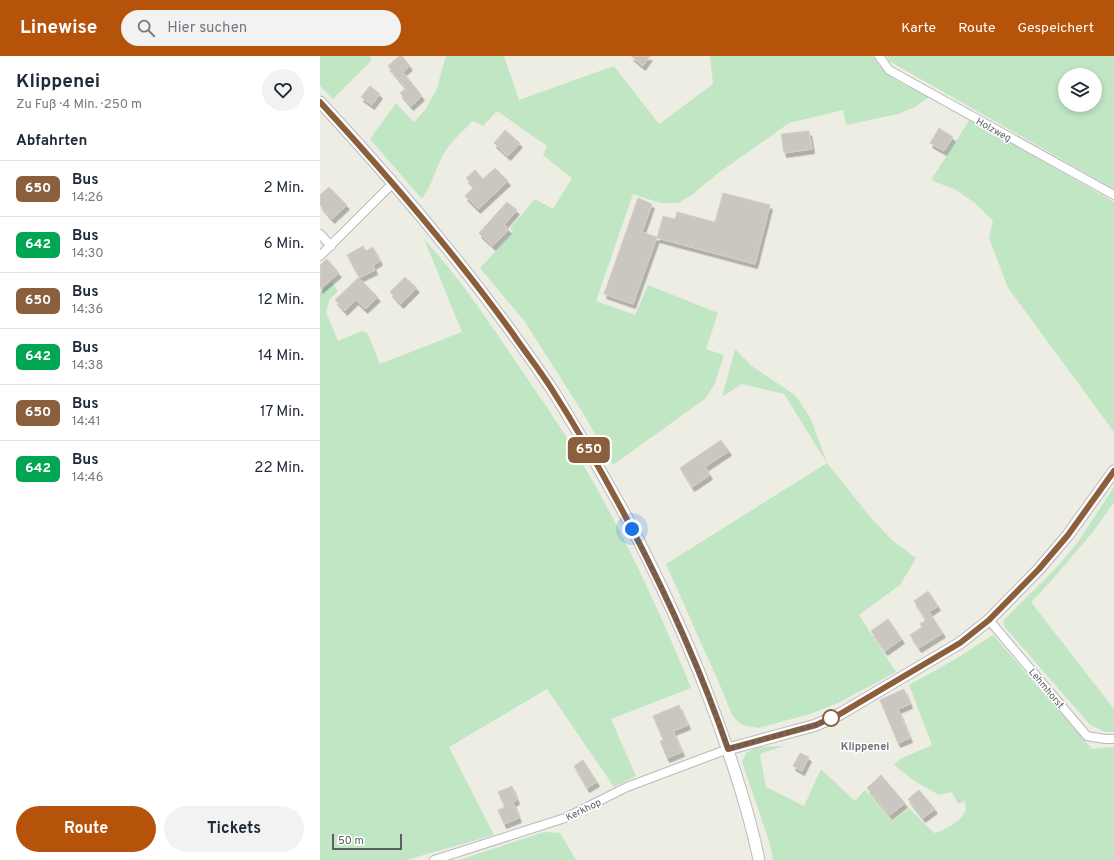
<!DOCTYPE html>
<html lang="de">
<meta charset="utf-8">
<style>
:root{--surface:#fff;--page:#f2f2f3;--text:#1f2937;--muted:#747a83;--line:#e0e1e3;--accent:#b45309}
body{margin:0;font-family:Overpass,sans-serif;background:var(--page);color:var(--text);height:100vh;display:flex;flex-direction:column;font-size:15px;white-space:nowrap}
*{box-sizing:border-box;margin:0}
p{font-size:13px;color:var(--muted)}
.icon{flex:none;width:22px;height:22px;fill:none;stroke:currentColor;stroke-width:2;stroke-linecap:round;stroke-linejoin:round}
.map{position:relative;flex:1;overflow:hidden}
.details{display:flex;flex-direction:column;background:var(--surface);width:320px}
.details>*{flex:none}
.badge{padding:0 8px;border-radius:6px;font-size:14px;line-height:26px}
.fabs{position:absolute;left:738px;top:12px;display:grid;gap:8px}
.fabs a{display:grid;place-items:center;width:44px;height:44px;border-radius:50%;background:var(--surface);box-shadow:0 2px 6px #0003;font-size:20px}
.scale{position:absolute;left:12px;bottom:10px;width:70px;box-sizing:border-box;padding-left:4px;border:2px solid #5c5f64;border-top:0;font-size:11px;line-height:14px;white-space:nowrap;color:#5c5f64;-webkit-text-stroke:3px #fff;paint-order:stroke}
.you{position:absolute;width:20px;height:20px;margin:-10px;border:3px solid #fff;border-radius:50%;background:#1a73e8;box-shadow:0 0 0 6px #1a73e833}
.map>.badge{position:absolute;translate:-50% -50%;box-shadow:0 0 0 2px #fff}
h2{padding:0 16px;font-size:15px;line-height:36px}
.round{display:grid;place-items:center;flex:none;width:42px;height:42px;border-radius:21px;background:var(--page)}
.headline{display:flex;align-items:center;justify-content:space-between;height:68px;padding:0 16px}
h1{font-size:19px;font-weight:700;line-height:30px}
.cta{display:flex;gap:8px;margin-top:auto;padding:8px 16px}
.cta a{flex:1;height:46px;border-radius:24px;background:var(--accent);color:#fff;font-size:16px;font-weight:700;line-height:46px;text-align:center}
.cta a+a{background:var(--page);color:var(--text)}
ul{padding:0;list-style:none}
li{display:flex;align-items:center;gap:12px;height:56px;padding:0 16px;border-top:1px solid var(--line)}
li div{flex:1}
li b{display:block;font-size:15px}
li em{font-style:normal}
li .badge{min-width:44px;font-weight:700;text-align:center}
header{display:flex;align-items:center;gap:24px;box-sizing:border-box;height:56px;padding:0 20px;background:var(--accent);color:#fff}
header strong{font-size:19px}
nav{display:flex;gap:22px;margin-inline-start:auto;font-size:14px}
.search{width:280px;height:36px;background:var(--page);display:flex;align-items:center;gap:10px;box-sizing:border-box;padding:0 14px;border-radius:22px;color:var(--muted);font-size:15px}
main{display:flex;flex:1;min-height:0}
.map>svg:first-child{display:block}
.green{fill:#c0e6c3;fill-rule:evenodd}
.building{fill:#cac7c1;stroke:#d3cfc2;filter:url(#shadow)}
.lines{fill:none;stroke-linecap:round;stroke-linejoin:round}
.street-casing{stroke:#b6b9be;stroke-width:10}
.secondary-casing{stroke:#b7bac0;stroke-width:13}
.street{stroke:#fff;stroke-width:8}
.secondary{stroke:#fff;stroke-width:11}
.line-casing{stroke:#fff;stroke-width:9}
.line{stroke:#8b5e3c;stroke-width:6}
.walk{stroke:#5c5f64;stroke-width:4;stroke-dasharray:0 7.2}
.stop-dot{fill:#fff;stroke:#8b5e3c;stroke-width:2}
.labels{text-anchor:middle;stroke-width:3;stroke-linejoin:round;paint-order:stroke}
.street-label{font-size:10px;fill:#5c5f64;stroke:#fff}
.neighbourhood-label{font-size:11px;font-weight:bold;fill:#6d7176;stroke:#fff}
</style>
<header>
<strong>Linewise</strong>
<div class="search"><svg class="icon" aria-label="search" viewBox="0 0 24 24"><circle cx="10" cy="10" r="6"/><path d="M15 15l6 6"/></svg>Hier suchen</div>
<nav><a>Karte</a><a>Route</a><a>Gespeichert</a></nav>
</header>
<main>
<section class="details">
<div class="headline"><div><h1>Klippenei</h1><p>Zu Fuß · 4 Min. · 250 m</p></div><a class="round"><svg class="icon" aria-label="heart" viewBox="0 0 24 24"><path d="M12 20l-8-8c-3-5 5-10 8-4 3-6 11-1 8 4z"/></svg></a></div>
<h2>Abfahrten</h2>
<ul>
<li><span class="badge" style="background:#8b5e3c;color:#fff">650</span><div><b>Bus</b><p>14:26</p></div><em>2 Min.</em></li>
<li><span class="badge" style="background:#00a651;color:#fff">642</span><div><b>Bus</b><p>14:30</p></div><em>6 Min.</em></li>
<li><span class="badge" style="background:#8b5e3c;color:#fff">650</span><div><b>Bus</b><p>14:36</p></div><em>12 Min.</em></li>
<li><span class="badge" style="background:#00a651;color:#fff">642</span><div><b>Bus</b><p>14:38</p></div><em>14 Min.</em></li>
<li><span class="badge" style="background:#8b5e3c;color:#fff">650</span><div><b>Bus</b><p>14:41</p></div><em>17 Min.</em></li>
<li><span class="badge" style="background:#00a651;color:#fff">642</span><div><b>Bus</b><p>14:46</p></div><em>22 Min.</em></li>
</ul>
<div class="cta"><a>Route</a><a>Tickets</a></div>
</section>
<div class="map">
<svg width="794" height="804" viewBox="0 0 794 804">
<defs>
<filter id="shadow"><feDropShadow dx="2.5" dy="4.5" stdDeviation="0" flood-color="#0004"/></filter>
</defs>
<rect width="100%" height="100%" fill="#eeede4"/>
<path class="green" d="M0 0H50L51 5 13 43 0 30Z
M126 0H184L199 44 294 10 339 68 393 28 390 0H553C564 22 588 30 609 41L595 51 578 58 526 69 523 54 469 67 397 118 372 139 358 147H340L313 138 276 245 315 259 328 229 398 257 386 293 404 299 395 327 386 342 293 409 263 357 205 266 160 212 193 176 190 172 215 143 233 153 252 122 223 99 227 90 177 55 163 70 153 65C142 76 129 87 122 101 115 115 111 130 102 143L50 83 76 47 94 66 105 54 118 31 119 24Z
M567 0H794V133L569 5ZM745 19H775V49H745Z
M650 63 794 146V376L688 232 669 182 673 165 655 147 636 134 611 124Z
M104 183C140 222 169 266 198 309 224 347 250 384 272 424 310 491 342 561 371 632L291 663 316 720 294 731 227 633 129 691 174 779 86 804H0V236L12 226 18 235 10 243 6 256 18 285 42 275 48 278 60 308 142 276Z
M415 293 433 311 475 339 490 361 507 407 551 462 572 484 596 502 580 529 539 559 576 616 518 647 490 658 438 672 422 669 413 661 402 634 346 508 507 407 464 338 422 328 402 341Z
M794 431V446L773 476 732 524 711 546 794 653V676H785L770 669 684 570V564L737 511 758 486Z
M673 579 772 693 794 691V804H453L450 788 422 706 426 697 437 691 464 690 440 698 446 731 484 750 501 713 535 745 545 734 573 765 589 752 614 777C625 775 645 763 646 752 646 751 645 746 645 745L638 748 632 736 619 739 593 724 574 709 580 703 612 689 589 629 634 604Z
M224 776 240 777 256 804H139Z"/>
<path class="building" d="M79 0H82L90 10 83 16 102 40 91 50 80 37 86 32 68 10Z
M311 0H330L323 10Z
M50 30 60 38 52 49 41 41Z
M619 72 633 81 624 95 610 87Z
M185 74 200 87 188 100 174 87Z
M489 75 492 93 464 97 461 78Z
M175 112 188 125 158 153 145 140 154 131 146 122 155 114 163 123Z
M9 131 27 149 12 163 0 149V139Z
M403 137 450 149 435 208 337 182 343 160 355 163 357 156 395 166Z
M318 142 332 148 322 176 337 181 313 248 284 238Z
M187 146 197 154 184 169 189 173 173 190 159 177Z
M43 190 46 195 53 191 60 205 53 209 55 214 39 222 58 241 45 253 36 244 25 255 15 244 39 221 27 199Z
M7 203 19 217 0 233V209Z
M85 221 97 232 81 248 70 236Z
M401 384 409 395 385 411 390 419 372 431 360 412Z
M608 535 618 550 609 556 623 577 599 592 590 579 602 571 600 568 606 564 594 545Z
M568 563 582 583 565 595 551 575Z
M584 633 590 648 578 653 590 682 578 687 560 644Z
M359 649 368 669 353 675 362 696 347 702 340 685 343 684 333 660Z
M480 697 489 701 482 715 473 710Z
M263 704 277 726 267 732 254 710Z
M561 719 585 747 570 759 547 732Z
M192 730 197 744 193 746 199 762 184 768 178 754 185 751 178 736Z
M599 734 615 753 603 762 588 743Z"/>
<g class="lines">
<defs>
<path id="street" d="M559 0 569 14 794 139
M0 178 11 190
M0 200 73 127
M669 564 767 680 785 683H794
M114 804 245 762 307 731 408 693"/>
<path id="secondary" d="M0 46C83 135 161 229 229 329 239 343 246 357 255 371 273 402 291 433 308 464 337 520 364 576 386 634 407 689 427 746 439 804
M408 693 496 669 520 658 640 587 669 564 719 513 748 479 794 415"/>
</defs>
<use href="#street" class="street-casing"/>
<use href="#secondary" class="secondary-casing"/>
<use href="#street" class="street"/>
<use href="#secondary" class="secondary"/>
</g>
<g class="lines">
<defs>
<path id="line" d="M0 46C68 120 134 196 193 278 205 296 219 313 231 332 260 377 287 425 312 473 349 544 382 617 408 693L496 669 520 658 640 587 669 564 719 513 748 479 794 415"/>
</defs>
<use href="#line" class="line-casing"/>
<use href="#line" class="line"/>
<path class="walk" d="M312 473C350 544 382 617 408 693L496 669 511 662"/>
</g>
<circle class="stop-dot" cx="511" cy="662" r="8"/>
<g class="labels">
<g class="street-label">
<text transform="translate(674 73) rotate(29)" y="4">Holzweg</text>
<text transform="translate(727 632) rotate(50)" y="4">Lehmhorst</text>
<text transform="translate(263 753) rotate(-26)" y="4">Kerkhop</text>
</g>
<g class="neighbourhood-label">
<text x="545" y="694">Klippenei</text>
</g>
</g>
</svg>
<div class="fabs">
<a><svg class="icon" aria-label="layers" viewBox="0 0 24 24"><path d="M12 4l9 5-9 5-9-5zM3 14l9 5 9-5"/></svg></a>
</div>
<div class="scale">50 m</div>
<div class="you" style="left:312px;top:473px"></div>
<b class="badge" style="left:269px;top:394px;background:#8b5e3c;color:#fff">650</b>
</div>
</main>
